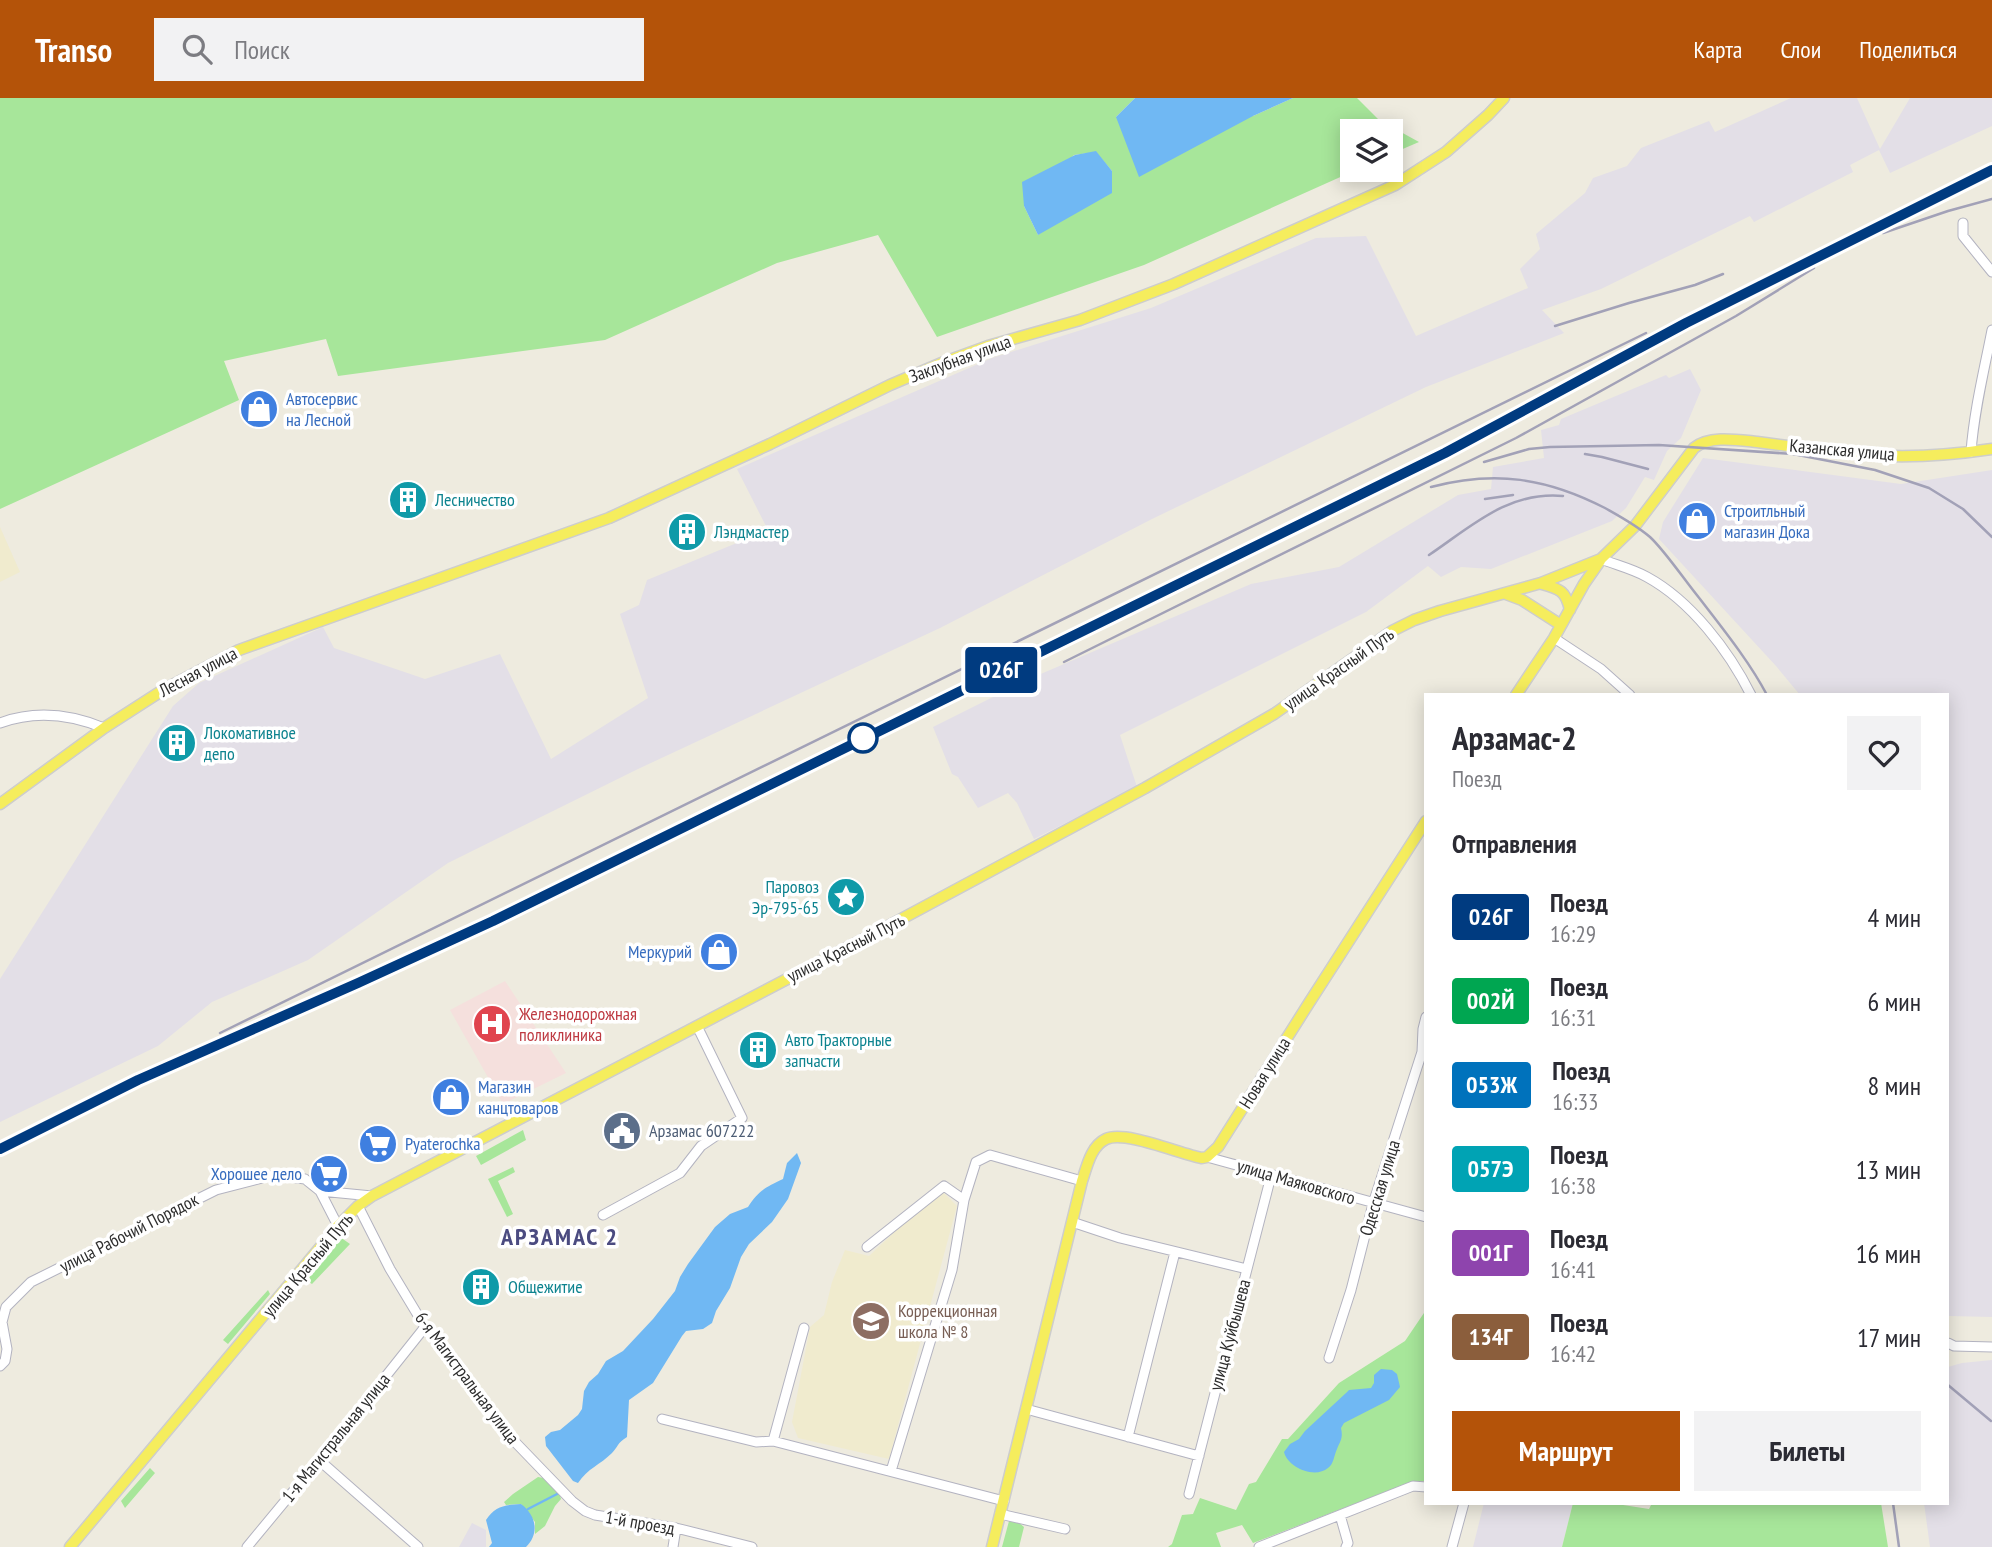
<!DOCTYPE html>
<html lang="ru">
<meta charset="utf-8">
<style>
:root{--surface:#fff;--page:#f2f2f3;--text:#2b2b33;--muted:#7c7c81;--accent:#b45309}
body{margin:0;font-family:"PT Sans Narrow",sans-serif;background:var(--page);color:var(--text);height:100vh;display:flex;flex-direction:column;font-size:26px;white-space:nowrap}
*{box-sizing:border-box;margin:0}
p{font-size:23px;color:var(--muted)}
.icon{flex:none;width:38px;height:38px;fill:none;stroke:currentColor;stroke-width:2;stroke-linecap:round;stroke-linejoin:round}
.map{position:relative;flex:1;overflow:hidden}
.sheet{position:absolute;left:1424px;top:595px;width:525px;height:812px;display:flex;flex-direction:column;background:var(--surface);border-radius:0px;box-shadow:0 4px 18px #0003}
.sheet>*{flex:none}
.badge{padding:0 14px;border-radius:5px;font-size:24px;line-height:46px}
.fabs{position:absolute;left:1340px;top:21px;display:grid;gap:14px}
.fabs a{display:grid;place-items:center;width:63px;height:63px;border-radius:0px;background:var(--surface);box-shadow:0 4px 18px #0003;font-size:35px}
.map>.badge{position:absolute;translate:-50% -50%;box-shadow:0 0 0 4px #fff}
h2{padding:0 28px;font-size:26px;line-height:63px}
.round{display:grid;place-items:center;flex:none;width:74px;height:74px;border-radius:0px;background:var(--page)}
.overview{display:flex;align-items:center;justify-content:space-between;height:119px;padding:0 28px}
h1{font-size:33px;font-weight:700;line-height:52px}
.action{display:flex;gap:14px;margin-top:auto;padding:14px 28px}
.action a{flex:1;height:80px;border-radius:0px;background:var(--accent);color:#fff;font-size:28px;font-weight:700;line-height:80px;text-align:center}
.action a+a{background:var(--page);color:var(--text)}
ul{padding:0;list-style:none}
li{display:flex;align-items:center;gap:21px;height:84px;padding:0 28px}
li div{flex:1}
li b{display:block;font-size:26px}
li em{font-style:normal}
li .badge{min-width:77px;font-weight:700;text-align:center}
header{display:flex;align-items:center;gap:42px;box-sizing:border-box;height:98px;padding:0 35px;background:var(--accent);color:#fff}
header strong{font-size:33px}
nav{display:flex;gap:38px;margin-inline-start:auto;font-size:24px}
.search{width:490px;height:63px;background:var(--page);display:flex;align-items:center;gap:18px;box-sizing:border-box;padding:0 24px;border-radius:0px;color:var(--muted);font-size:26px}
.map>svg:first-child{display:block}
.industrial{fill:#e3dfe7}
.education{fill:#f0ebce}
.medical{fill:#f5e0dd}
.green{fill:#a7e69a;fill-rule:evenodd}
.water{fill:#70b8f3}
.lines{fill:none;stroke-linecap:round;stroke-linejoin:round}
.stream{stroke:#70b8f3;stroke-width:2.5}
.minor-casing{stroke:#b3b3c0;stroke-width:11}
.major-casing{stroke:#cdcdcd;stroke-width:13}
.minor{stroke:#fff;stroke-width:9}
.major{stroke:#f5ed5d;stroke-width:10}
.rail{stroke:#a2a1b7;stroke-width:2.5}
.line-casing{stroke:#fff;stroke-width:16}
.line{stroke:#003b80;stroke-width:10}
.stop-dot{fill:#fff;stroke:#003b80;stroke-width:3.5}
.labels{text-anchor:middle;stroke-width:7;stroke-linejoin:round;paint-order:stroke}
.street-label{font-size:18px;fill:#2d2d2d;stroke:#fff}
.shop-label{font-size:18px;fill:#366cbe;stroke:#fff;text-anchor:start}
.culture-label{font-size:18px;fill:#0d838f;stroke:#fff;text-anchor:start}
.health-label{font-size:18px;fill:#be3a42;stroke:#fff;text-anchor:start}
.service-label{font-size:18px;fill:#4e5e75;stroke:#fff;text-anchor:start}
.education-label{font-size:18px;fill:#785e54;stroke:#fff;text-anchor:start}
.district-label{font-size:24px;font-weight:bold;letter-spacing:2px;fill:#4b4b80;stroke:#fff}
</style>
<header>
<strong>Transo</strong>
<div class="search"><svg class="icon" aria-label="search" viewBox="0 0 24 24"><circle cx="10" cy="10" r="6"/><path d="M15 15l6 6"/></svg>Поиск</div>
<nav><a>Карта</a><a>Слои</a><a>Поделиться</a></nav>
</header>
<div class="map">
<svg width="1992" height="1449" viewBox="0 0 1992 1449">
<rect width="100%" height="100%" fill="#eeebdf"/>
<path class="industrial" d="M1791 0H1857L1880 51 1910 0H1992V28L1890 75 1879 52 1850 67 1853 74 1754 124 1750 118 1601 191 1542 212 1564 235 1426 289 1152 421 940 530 638 671 448 765 308 862 212 904 158 948 0 1024V881L173 608 199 585 323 529 334 550 425 581 500 556 551 661 648 600 620 516 639 507 647 482 768 432 737 371 992 260 1151 210 1316 140 1366 138 1416 238 1528 190 1520 171 1540 151 1536 136 1585 95 1593 80 1627 68 1641 50 1709 23 1715 34Z
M1690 271 1701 292 1681 340 1667 353 1654 382 1645 379 1626 410 1612 423 1491 471 1461 469 1441 479 1428 468 1366 514 1120 637 1137 689 1034 741 1017 705 1008 695 978 710 958 679 952 676 933 629 1029 581 1251 486 1339 469 1458 397 1491 391 1493 369 1544 360 1541 332 1559 327 1561 321 1666 277 1669 280Z
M1703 360 1901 386 1992 372V1219L1948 1218V597H1800L1776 568 1659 441 1663 424Z
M1992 1262V1449H1930L1924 1405H1948V1269L1962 1265Z
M1484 1405H1573L1562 1449H1473Z
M472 1425 486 1432V1449H459Z"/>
<path class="education" d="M0 429 20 474 0 484Z
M940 1091 957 1108 889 1361 798 1340 792 1324 810 1229 824 1217 832 1184 845 1152 869 1158Z"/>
<path class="medical" d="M505 883 566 975 503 1006 450 912Z"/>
<path class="green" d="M0 0H1135L1116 19 1253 18 1293 0H1357L1379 22 1419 44 1391 56V33H1353V72H1356L1144 167 937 239 878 137 777 165 605 242 338 278 326 241 224 263 239 302 0 411ZM1096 54 1112 73 1038 137 1024 108 1074 57Z
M523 1032 526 1042 481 1067 476 1058Z
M513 1069 515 1074 498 1083 513 1116 507 1119 488 1081Z
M340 1139 350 1146 312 1186 305 1181Z
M268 1192 270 1196 228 1246 223 1242Z
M1426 1212V1383H1414L1253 1445 1242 1427 1216 1435 1221 1449H1168L1172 1446 1182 1417 1193 1416 1200 1400 1236 1412 1249 1386 1256 1384 1282 1341H1288L1339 1285 1405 1243Z
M150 1370 155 1375 125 1410 121 1403Z
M538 1379C549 1380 559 1390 561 1401L555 1408 545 1428 535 1436V1424L521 1406 506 1407 504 1404 513 1396Z
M1573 1405H1610L1649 1411 1652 1405H1881L1888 1449H1562Z
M1009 1423 1018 1424 1024 1429 1019 1449H1002Z"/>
<path class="water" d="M1135 0H1293L1253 18 1139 79 1116 19Z
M1096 53 1112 73V95L1038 137 1024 108 1022 84 1075 57Z
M797 1055 801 1065 788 1101 772 1124 749 1146 741 1159 730 1190 716 1213 712 1225 703 1231 686 1233 682 1238 653 1285 629 1302 627 1339C617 1345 618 1349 612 1355 600 1367 588 1370 578 1385L573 1383 546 1348 545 1339 551 1334 560 1332 578 1317 582 1311 584 1293 589 1284 598 1276 606 1263 623 1253 653 1221 675 1193 680 1179 688 1166 715 1129 730 1116 748 1109C758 1093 766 1089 783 1081L787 1065Z
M1381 1271 1392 1272 1397 1276 1400 1289 1389 1302 1344 1325 1341 1330C1343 1340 1341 1342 1337 1351 1334 1357 1334 1366 1328 1370 1315 1381 1288 1370 1284 1354L1290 1346 1299 1341 1305 1333 1346 1295 1349 1292 1371 1290 1374 1285V1277Z
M521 1406C536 1417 540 1435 526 1449H489L492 1445 486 1422C495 1408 505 1407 521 1406Z"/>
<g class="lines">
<path class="stream" d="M528 1411 559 1395"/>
<defs>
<path id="minor" d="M1963 125V138L1992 174
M1971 354C1974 313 1984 273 1992 232
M1601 461C1616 467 1633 471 1647 479 1691 503 1729 553 1751 597
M1554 540 1601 571 1630 597
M0 625C35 612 70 616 104 630
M1207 1059 1426 1119
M320 1093 372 1098
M358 1108 390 1171 425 1229 516 1345 572 1403 585 1413 595 1417 676 1430 752 1449
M603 1117 680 1075 701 1048 742 1020 697 928
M1072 1124 1120 1140 1247 1171
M867 1149 944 1088 964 1102
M804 1230 773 1343 1004 1403
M1948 1245 1954 1248 1992 1249
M1329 1260 1351 1192 1373 1106 1422 954 1423 931 1426 919
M0 1268 5 1263 7 1251 2 1224 6 1209 31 1184 216 1092 274 1077 305 1081 320 1093 338 1128
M1026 1311 1199 1358
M662 1321 756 1344 773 1343
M1128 1339 1175 1154
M319 1362 418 1449
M891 1373 952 1172 964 1102 976 1064 990 1057 1082 1083
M1189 1396 1271 1078
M1000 1416 1065 1431
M1340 1417 1348 1445 1346 1449
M247 1449 319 1362 425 1229
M673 1449 676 1430
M1259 1449 1413 1388 1426 1389
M1452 1449 1464 1405"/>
<path id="major" d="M1542 486C1560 491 1566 493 1570 512
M1506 496 1522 502 1561 527
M1516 597 1554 540 1584 486 1600 463
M0 706 104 630 163 592 239 552 609 420 770 346 890 287 944 264 988 248 1080 222 1174 186 1395 87 1446 54 1488 17 1504 0
M70 1449 338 1128 358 1108 372 1098 879 833 1145 690 1274 616 1392 533 1414 522 1440 513 1541 485 1601 461 1635 428 1694 350C1709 337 1738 342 1757 344 1794 349 1831 354 1869 357 1910 360 1952 357 1992 351
M992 1449 1082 1083C1087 1068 1091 1048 1106 1041 1125 1032 1180 1056 1202 1060L1207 1059 1218 1049 1309 905 1426 723"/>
</defs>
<use href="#minor" class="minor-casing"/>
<use href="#major" class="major-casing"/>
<use href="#minor" class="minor"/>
<use href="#major" class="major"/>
<path class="rail" d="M1883 135 1948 113 1992 101
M1555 228 1629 205 1695 187 1723 176
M1585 356 1602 359 1648 371
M1484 364 1529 351 1550 349 1659 347 1793 356 1875 372 1929 390 1963 411 1992 439
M1431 389C1495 372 1547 380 1605 410 1621 419 1636 427 1650 439 1666 454 1685 483 1700 501 1723 531 1749 563 1767 597
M1485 401 1513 397
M1429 457C1472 428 1508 393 1563 398
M1064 564 1516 340 1736 218 1814 170
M220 935 1646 235
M0 1051 138 982 493 823 1445 355 1665 236 1992 72
M1948 1287 1991 1323
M1893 1405 1899 1449"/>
</g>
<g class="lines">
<defs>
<path id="line" d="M0 1051 138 982 358 885 493 823 1445 355 1686 225 1992 72"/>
</defs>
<use href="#line" class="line-casing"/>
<use href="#line" class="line"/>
</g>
<defs>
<symbol id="shop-disc" viewBox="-11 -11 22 22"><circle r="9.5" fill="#3f7fe0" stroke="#fff"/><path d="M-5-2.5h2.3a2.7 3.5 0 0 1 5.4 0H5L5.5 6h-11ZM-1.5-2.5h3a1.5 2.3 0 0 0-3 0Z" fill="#fff"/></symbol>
<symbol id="building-disc" viewBox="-11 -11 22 22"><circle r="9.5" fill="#0f9aa8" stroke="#fff"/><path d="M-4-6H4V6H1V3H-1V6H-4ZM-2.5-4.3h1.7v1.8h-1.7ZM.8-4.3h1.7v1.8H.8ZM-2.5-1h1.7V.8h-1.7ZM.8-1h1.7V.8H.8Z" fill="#fff"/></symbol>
<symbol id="sight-disc" viewBox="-11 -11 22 22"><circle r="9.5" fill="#0f9aa8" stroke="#fff"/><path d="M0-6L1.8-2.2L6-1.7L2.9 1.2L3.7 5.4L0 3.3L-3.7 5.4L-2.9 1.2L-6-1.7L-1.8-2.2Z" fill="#fff"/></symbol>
<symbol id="hospital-disc" viewBox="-11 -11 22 22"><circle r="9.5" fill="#e0444e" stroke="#fff"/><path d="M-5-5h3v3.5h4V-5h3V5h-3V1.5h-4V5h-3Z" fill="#fff"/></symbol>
<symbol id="civic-disc" viewBox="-11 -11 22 22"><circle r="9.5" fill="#5c6f8a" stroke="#fff"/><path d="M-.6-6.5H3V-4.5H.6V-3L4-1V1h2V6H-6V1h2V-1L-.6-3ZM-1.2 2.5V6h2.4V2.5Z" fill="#fff"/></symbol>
<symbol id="supermarket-disc" viewBox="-11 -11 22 22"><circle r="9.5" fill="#3f7fe0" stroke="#fff"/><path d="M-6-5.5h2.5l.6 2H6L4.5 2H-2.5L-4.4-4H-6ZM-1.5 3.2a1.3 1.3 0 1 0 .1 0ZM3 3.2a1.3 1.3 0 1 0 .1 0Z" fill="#fff"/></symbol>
<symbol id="school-disc" viewBox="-11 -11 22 22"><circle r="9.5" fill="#8d6e63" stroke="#fff"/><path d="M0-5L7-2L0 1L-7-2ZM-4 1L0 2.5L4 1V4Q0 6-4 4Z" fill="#fff"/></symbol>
</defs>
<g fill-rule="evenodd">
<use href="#shop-disc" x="237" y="289" width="44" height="44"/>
<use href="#building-disc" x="386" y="380" width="44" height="44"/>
<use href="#shop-disc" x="1675" y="401" width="44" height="44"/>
<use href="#building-disc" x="665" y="412" width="44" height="44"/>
<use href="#building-disc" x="155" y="623" width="44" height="44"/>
<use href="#sight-disc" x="824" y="777" width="44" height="44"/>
<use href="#shop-disc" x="697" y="832" width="44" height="44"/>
<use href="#hospital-disc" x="470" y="904" width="44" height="44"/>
<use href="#building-disc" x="736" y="930" width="44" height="44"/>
<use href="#shop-disc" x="429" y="977" width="44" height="44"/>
<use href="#civic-disc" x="600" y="1011" width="44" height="44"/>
<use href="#supermarket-disc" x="356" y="1024" width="44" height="44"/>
<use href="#supermarket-disc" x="307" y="1054" width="44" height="44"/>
<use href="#building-disc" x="459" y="1167" width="44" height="44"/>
<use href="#school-disc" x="849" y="1201" width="44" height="44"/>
</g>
<circle class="stop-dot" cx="863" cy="640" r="14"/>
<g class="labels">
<g class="street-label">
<text transform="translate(960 261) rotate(-20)" y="6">Заклубная улица</text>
<text transform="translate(1842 352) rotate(5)" y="6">Казанская улица</text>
<text transform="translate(1339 571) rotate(-35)" y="6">улица Красный Путь</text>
<text transform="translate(198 574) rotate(-28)" y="6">Лесная улица</text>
<text transform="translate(846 850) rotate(-27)" y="6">улица Красный Путь</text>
<text transform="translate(1265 975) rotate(-58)" y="6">Новая улица</text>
<text transform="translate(1296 1084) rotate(16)" y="6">улица Маяковского</text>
<text transform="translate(1380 1090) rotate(-73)" y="6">Одесская улица</text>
<text transform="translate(129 1135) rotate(-27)" y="6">улица Рабочий Порядок</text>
<text transform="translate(308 1167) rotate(-50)" y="6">улица Красный Путь</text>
<text transform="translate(1230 1237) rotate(-75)" y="6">улица Куйбышева</text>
<text transform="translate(467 1280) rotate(53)" y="6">6-я Магистральная улица</text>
<text transform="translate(336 1340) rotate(-51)" y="6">1-я Магистральная улица</text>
<text transform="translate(640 1425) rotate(10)" y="6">1-й проезд</text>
</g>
<g class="shop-label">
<text x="286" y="307">Автосервис<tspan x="286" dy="21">на Лесной</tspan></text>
<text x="1724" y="419">Строитльный<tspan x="1724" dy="21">магазин Дока</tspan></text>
<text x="692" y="860" text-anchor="end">Меркурий</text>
<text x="478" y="995">Магазин<tspan x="478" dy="21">канцтоваров</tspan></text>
<text x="405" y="1052">Pyaterochka</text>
<text x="302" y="1082" text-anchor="end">Хорошее дело</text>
</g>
<g class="culture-label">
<text x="435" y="408">Лесничество</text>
<text x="714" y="440">Лэндмастер</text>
<text x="204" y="641">Локомативное<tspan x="204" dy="21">депо</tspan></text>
<text x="819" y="795" text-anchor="end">Паровоз<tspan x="819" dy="21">Эр-795-65</tspan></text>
<text x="785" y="948">Авто Тракторные<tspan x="785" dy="21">запчасти</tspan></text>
<text x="508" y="1195">Общежитие</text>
</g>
<g class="health-label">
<text x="519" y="922">Железнодорожная<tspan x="519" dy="21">поликлиника</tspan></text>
</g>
<g class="service-label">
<text x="649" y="1039">Арзамас 607222</text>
</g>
<g class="education-label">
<text x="898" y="1219">Коррекционная<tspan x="898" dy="21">школа № 8</tspan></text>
</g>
<g class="district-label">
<text x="560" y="1147">АРЗАМАС 2</text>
</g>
</g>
</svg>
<div class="fabs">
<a><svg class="icon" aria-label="layers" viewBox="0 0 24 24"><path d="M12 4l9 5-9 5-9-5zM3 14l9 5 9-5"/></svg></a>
</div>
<b class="badge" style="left:1001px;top:572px;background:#003b80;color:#fff">026Г</b>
<section class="sheet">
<div class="overview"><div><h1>Арзамас-2</h1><p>Поезд</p></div><a class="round"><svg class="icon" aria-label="heart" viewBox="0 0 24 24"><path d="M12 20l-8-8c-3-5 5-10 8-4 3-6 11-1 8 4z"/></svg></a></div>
<h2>Отправления</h2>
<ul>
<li><span class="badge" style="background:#003b80;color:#fff">026Г</span><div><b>Поезд</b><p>16:29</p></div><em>4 мин</em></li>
<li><span class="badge" style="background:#00a651;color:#fff">002Й</span><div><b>Поезд</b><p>16:31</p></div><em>6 мин</em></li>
<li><span class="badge" style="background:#0072bc;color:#fff">053Ж</span><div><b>Поезд</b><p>16:33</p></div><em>8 мин</em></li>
<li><span class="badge" style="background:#00a3b4;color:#fff">057Э</span><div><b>Поезд</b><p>16:38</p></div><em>13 мин</em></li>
<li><span class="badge" style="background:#8e44ad;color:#fff">001Г</span><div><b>Поезд</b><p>16:41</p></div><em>16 мин</em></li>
<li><span class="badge" style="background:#8b5e3c;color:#fff">134Г</span><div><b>Поезд</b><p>16:42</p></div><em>17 мин</em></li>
</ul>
<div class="action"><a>Маршрут</a><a>Билеты</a></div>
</section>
</div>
